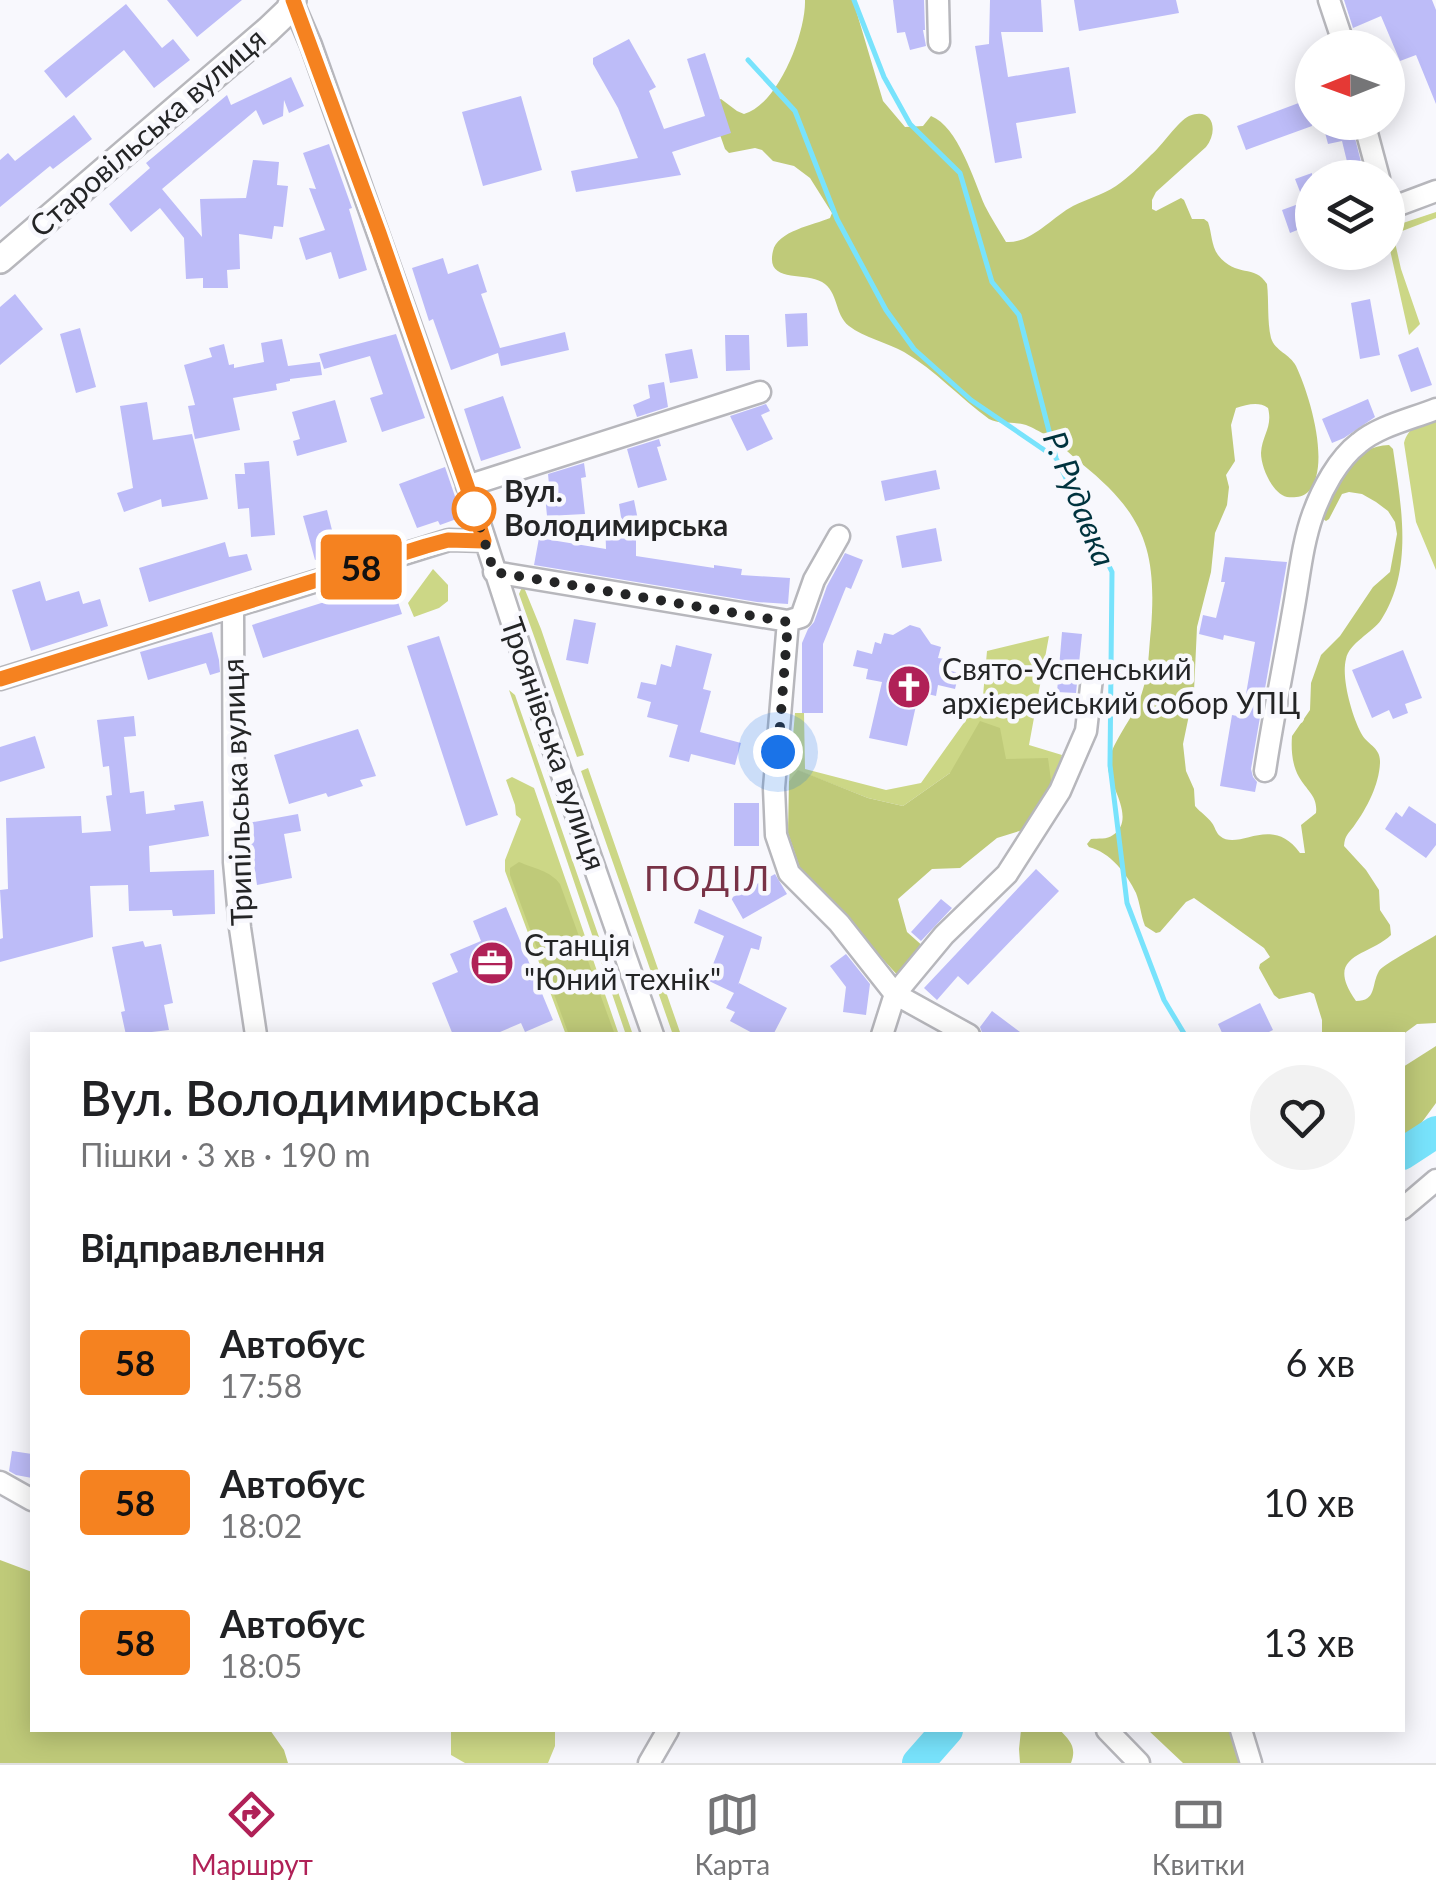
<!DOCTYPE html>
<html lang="uk">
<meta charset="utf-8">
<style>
:root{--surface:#fff;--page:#f2f2f2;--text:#202124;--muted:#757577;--line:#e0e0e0;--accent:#b02157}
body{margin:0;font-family:Lato,sans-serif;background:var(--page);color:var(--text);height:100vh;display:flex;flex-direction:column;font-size:38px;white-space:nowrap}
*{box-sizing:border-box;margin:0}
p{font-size:32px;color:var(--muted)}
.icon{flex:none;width:55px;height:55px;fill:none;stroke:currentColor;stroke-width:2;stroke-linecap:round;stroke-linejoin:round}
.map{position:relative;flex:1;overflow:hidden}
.details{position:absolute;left:30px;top:1032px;width:1375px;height:700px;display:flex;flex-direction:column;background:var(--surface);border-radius:0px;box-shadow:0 5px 25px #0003}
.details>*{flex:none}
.badge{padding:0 20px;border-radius:8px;font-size:35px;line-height:65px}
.needle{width:65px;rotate:269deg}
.buttons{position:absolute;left:1295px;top:30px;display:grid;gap:20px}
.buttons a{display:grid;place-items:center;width:110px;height:110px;border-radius:50%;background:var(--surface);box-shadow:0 5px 25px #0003;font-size:50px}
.you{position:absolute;width:50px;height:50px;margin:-25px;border:8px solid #fff;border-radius:50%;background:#1a73e8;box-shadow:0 0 0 15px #1a73e833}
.map>.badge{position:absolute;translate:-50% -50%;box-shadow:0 0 0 5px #fff}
h2{padding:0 50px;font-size:38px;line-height:90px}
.round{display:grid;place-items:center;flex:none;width:105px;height:105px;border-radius:52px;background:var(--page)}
.head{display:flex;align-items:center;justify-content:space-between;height:170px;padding:0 50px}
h1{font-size:48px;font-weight:600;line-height:75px}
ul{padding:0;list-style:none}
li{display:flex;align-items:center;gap:30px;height:140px;padding:0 50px}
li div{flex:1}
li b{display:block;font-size:38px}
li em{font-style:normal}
li .badge{min-width:110px;font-weight:700;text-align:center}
.tab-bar{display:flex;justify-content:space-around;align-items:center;height:140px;border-top:2px solid var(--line);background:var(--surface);font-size:28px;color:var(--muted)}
.tab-bar a{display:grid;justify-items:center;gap:5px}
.tab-bar .current{color:var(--accent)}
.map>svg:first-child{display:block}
.green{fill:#ccd786}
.forest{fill:#bfca79}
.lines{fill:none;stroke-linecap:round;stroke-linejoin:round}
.stream{stroke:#78e3fc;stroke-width:5}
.river{stroke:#78e3fc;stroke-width:32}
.building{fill:#bdbcf8}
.minor-casing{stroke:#b7b7bc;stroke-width:25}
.major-casing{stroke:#b7b7bc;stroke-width:30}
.minor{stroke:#fff;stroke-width:20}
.major{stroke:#fff;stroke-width:25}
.line-casing{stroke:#fff;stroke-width:22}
.line{stroke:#f58220;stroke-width:15}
.walk{stroke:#242526;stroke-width:10;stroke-dasharray:0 18}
.stop-dot{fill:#fff;stroke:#f58220;stroke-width:5}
.labels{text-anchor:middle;stroke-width:9;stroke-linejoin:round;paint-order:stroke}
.street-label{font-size:30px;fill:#242526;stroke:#f8f8fd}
.stop-label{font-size:30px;font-weight:bold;fill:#242526;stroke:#f8f8fd;text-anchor:start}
.poi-label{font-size:30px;fill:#242526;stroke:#f8f8fd;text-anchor:start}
.water-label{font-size:32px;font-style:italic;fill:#00333e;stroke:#f8f8fd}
.quarter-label{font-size:35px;letter-spacing:2.5px;fill:#783246;stroke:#f8f8fd}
</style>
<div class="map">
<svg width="1436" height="1763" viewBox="0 0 1436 1763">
<rect width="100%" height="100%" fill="#f8f8fd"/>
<path class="green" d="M1436 212V218L1397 233 1394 238 1401 269 1420 324 1409 335 1388 241V228Z
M1436 418V570L1416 522 1404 443C1408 427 1421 423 1436 418Z
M433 569 448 585V601L439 608 414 617 408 603Z
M523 585 541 629 584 755 577 757 519 594Z
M1049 636 1029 745 1062 755 1052 788 950 773 903 806 868 798 799 771 789 781 795 713H804L805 769 886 790 921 783 983 696 987 651Z
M509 690 515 695 633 1035H626Z
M588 768 681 1035H673L581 771Z
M512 777 534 788 619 1035H566L505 871V860L521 819 516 815 515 805 506 780Z
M451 1730H555V1746L548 1763H465L451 1755Z"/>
<path class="forest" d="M805 0H853L883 101 905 127 923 126 931 116C958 126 974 181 985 206 991 218 999 230 1006 242 1031 244 1052 217 1073 206 1087 199 1102 195 1116 186 1128 178 1140 166 1151 155 1162 146 1178 121 1189 116 1213 106 1219 131 1206 147L1156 192 1152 200V209L1156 211 1181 198 1184 200 1192 219H1204L1208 222C1212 233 1211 245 1218 255 1236 278 1255 264 1267 284 1269 301 1267 321 1271 338 1275 351 1290 354 1296 366 1309 393 1332 467 1308 492 1303 497 1294 498 1287 497 1272 493 1261 467 1261 453 1262 435 1273 427 1268 408 1258 401 1247 405 1236 408L1231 425 1235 461 1226 475 1229 487 1227 505 1215 533 1211 572 1197 627 1194 691 1183 744 1186 771 1194 789 1195 806C1201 813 1207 816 1212 823 1215 827 1216 833 1220 836 1239 852 1271 813 1300 853H1305L1301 825 1316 813C1318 796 1307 791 1299 777 1292 765 1291 749 1292 736L1310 710 1311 683 1321 655 1340 636 1373 587 1390 572 1397 534 1395 522 1388 511 1376 502 1362 494 1349 492 1342 494 1329 519 1326 521 1320 517C1335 489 1352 445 1389 445L1393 449C1401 505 1414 569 1381 620 1372 633 1349 643 1346 659 1341 678 1352 716 1361 733 1367 745 1381 747 1380 763 1379 785 1367 808 1354 826 1348 834 1345 835 1344 846L1366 870 1379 890 1380 910 1390 925 1391 935C1368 957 1323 954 1356 1001 1377 1001 1371 985 1379 971 1383 964 1426 942 1436 935V1023L1417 1024 1402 1035H1322V1020L1314 994 1310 992 1279 999 1274 995 1259 968 1260 964 1270 957 1264 948 1194 898 1186 902 1160 932 1156 933 1145 926C1141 916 1140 903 1136 893 1127 874 1110 852 1089 847L1087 844 1091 839C1098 838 1107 840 1113 835 1138 818 1106 781 1108 765 1110 746 1130 721 1138 704 1141 697 1143 689 1145 682 1149 665 1149 646 1151 629 1157 550 1144 514 1082 464 1070 454 1059 443 1046 435 1040 432 1032 427 1026 425 1013 421 1001 425 989 419 960 398 935 370 904 352 888 343 863 337 849 326 834 314 839 292 822 282 804 271 765 284 773 251 777 231 814 225 830 218L832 213 810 178 794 166 773 161 762 150 755 148 729 153 725 149 712 112 716 101 721 99 737 111 744 114C778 105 806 33 805 0Z
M980 721 1000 728 1006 759 1048 758 1052 788 1029 828 997 838 960 868 932 869 898 899 907 932 925 948 900 978 800 868 788 833 789 781 798 770 868 798 903 806 950 773Z
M519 862C533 868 551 871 560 884L615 1035H569L510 875V868Z
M1436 1046V1103L1403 1148V1067Z
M0 1560 32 1572V1730H270L284 1750 288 1763H0Z
M1021 1730H1060C1070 1741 1077 1747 1071 1763H1020L1019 1749Z
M1148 1730H1244L1259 1763H1183Z"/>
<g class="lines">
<path class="stream" d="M854 0 884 77 910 124 960 173 992 282 1019 315 1056 458 1112 572 1110 765 1127 903 1164 1000 1185 1035
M748 60 795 111 837 219 886 310 914 349 971 400 1056 458"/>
<path class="river" d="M1402 1154 1436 1132
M918 1763 947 1730"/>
</g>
<path class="building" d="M167 0H242L197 37Z
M893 0H924L925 30H923L926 46 910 50 905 32 897 33Z
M990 0H1041L1043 32H1001L1008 77 1069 67 1076 113 1016 123 1022 158 995 163 975 46 989 44Z
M1074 0H1176L1179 13 1079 31Z
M1344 0H1432L1436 10V104L1416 55 1400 61 1381 16 1353 28Z
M126 4 162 48 173 39 190 60 154 88 124 50 66 98 44 71Z
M629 39 656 87 649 91 664 129 705 116 687 59 705 53 731 133 672 152 681 175 576 192 571 171 638 158 618 108 593 64V58Z
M291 77 304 106 289 113 284 100 283 116 263 125 256 110 162 189 202 237 200 199 246 198 253 160 279 162 277 185 288 186 283 227 274 226 272 239 239 234 240 269 227 270 228 288H203V278L186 279 184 238 160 208 131 232 109 204 150 168 146 163 227 95 231 105Z
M521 96 542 170 483 186 462 112Z
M1312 98V126L1246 150 1237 126Z
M74 115 92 139 53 169 50 166 0 207V160L8 153 15 161Z
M1330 122H1351L1365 178H1351L1342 141 1328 144 1323 125Z
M329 144 352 208 349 209 367 270 339 279 331 252 306 260 299 238 325 230 309 188 316 189 303 153Z
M1312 173V224L1290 233 1282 210 1304 202 1295 179Z
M443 258 448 274 478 264 487 292 481 294 500 348 565 332 569 350 501 366 498 353 451 370 433 319 429 321 412 268Z
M15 294 43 329 0 365V307Z
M1370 299 1380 355 1360 359 1351 303Z
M807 313 808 346 787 347 785 314Z
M80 328 96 387 76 393 60 334Z
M396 334 425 418 382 432 370 398 383 394 370 356 324 369 319 354Z
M725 335H749L750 370 726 371Z
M282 339 288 366 320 362 322 375 290 379V381L276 384 277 390 233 398 240 430 195 439 188 406 195 405 184 365 212 357 209 348 224 344 229 365 234 364V368L264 362 261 343Z
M1418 347 1432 385 1411 392 1398 355Z
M692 349 698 378 670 383 665 354Z
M664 382 668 407 637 417 633 405 650 398 648 385Z
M503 396 521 448 481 461 464 409Z
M1368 399 1375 417 1344 438 1332 443 1322 419Z
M335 400 347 442 297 456 293 441 300 439 292 412Z
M147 402 153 440 192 434 208 499 162 507 161 499 124 512 117 493 133 488 120 406Z
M766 404 770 411 761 415 773 439 747 451 730 416Z
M659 439 661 446 657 447 667 480 638 488 627 449Z
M269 461 275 535 251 537 249 508 238 509 235 474H245L244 463Z
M584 463 586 477 581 478 585 514 547 516 545 495H550L548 474Z
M445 467 462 517 440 525 438 521 417 528 399 484Z
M936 470 940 489 885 501 881 481Z
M634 500 638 520 636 521V556L714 568V565L742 569 741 575 790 578 788 604 757 602 534 565 539 538 606 549 605 517H621L619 504Z
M327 510 338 554 315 560 303 516Z
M936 528 942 561 902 568 896 536Z
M225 542 229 557 247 554 252 570 149 602 139 568Z
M845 553 863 560 851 589 846 587 823 644V713H802V643L808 629 814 622 827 586Z
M1225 557 1287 562 1251 769 1253 777 1257 782 1255 792 1220 786 1232 715 1242 717 1255 642 1224 635 1223 640 1199 634 1203 615 1216 618 1225 582H1221Z
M40 581 46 601 79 591 83 604 100 599 108 626 31 651 12 590Z
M391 581 402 614 263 658 252 625Z
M574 619 596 623 588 664 566 660Z
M910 625 920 628 931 644 941 647 938 658 945 659 943 669 959 673 955 689 938 685 936 696 919 692 907 746 869 738 882 682 866 679 868 669 853 666 857 650 872 654 875 642 881 644 884 633 893 635Z
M212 632 219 660 220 672 210 675 206 663 148 680 140 652Z
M1062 632 1082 634 1076 693 1057 692Z
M439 636 498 815 466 826 407 646Z
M676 645 712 654 703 689 711 691 700 732 741 743 735 765 691 754 689 762 669 757 678 725 647 717 651 702 637 698 641 682 656 685 661 664 671 667Z
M1403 650 1422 698 1405 704 1408 713 1393 719 1389 710 1372 718 1352 670Z
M134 716 136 736 124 737 130 793 144 791 146 814 175 810 174 805 203 801 209 836 149 846 150 872 214 870 215 914 173 916 172 910 129 911 128 885 90 886 93 937 0 962V939L3 938 0 890 8 889 6 818 81 816 82 833 111 831 106 796 112 795 109 766 103 767 97 720Z
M358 729 376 776 360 780 363 786 328 797 326 793 289 804 274 755Z
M35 736 45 768 0 782V747Z
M734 803H759V846H734Z
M1409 806 1436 824V845L1426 858 1385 829 1396 812 1402 817Z
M298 814 301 831 284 834 292 878 257 885 248 823Z
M1036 869 1059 891 968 985 958 976 937 1000 924 988Z
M775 874 787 894 743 919 731 898Z
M941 899 952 908 921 941 911 932Z
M506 907 553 1020 525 1032 521 1023 493 1035H453L432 983 458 972 450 954 481 941 473 921Z
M699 909 762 937 759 950 751 948 738 985 739 983 787 1008 773 1035H756L730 1021 735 1012 726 1008 734 993 707 980 724 936 694 923Z
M143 941 145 947 161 944 173 1003 164 1005 169 1030 126 1035 121 1012 125 1011 112 947Z
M846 954 870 984 866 1015 843 1012 846 987 830 966Z
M1260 1003 1273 1030 1263 1035H1223L1218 1024Z
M992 1011 1024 1035H983L980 1027Z
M12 1451 32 1454V1478L16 1475 9 1471Z"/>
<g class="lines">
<defs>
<path id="minor" d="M938 0 939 42
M1329 0 1345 48
M293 3 311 45 469 490 552 746 653 1035
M1364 122 1379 178
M1388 209 1436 191
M467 486 760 392
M494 572 788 621 774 788 776 835 789 873 839 923 895 994 969 1035
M233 608 234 862 240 928 256 1035
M788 621 801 617 814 580 839 536
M0 679 449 540 484 541
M1265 771C1273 717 1284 665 1293 612 1299 580 1302 544 1313 514 1322 489 1338 459 1359 443 1379 426 1411 419 1436 409
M882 1035 895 994 944 935 1007 874 1060 791 1086 731 1092 678
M1402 1209 1436 1180
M0 1482 32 1500
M1107 1730 1139 1763
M1241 1730 1251 1763
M649 1763 668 1730"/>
<path id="major" d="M0 260 268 30 289 10 293 0"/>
</defs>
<use href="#minor" class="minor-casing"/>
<use href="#major" class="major-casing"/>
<use href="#minor" class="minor"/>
<use href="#major" class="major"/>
</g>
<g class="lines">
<defs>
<path id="line" d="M0 679 426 546 448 540 484 541 467 486 379 233 293 0"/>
</defs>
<use href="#line" class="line-casing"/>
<use href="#line" class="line"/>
<path class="walk" d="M474 509 472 501 494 572 788 622 778 752"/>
</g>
<defs>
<symbol id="church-disc" viewBox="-11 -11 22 22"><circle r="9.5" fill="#b02157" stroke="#f8f8fd"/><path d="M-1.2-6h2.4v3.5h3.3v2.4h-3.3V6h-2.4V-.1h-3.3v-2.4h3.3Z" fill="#fff"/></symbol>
<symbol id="office-disc" viewBox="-11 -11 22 22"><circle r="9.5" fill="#b02157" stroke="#f8f8fd"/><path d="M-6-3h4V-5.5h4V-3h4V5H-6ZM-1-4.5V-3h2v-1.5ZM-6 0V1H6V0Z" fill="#fff"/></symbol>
</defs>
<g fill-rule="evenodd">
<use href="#church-disc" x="884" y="662" width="50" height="50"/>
<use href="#office-disc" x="467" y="938" width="50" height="50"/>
</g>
<circle class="stop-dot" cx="474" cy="509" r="20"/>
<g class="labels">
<g class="street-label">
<text transform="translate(148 133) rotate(-41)" y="10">Старовільська вулиця</text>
<text transform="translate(553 744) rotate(71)" y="10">Троянівська вулиця</text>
<text transform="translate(238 792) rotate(-92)" y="10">Трипільська вулиця</text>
</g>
<g class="stop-label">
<text x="504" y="502">Вул.<tspan x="504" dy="34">Володимирська</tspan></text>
</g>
<g class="poi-label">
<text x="942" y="680">Свято-Успенський<tspan x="942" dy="34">архієрейський собор УПЦ</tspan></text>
<text x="524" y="956">Станція<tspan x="524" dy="34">"Юний технік"</tspan></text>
</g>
<g class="water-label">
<text transform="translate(1079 499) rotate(68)" y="11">Р. Рудавка</text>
</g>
<g class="quarter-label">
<text x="708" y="891">ПОДІЛ</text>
</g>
</g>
</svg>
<div class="buttons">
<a><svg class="needle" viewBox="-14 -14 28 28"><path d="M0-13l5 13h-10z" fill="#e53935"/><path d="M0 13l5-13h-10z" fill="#757577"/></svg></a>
<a><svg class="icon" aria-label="layers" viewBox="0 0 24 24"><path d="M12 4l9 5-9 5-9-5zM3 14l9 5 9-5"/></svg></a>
</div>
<div class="you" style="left:778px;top:752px"></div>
<b class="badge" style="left:361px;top:567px;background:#f58220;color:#111">58</b>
<section class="details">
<div class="head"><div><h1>Вул. Володимирська</h1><p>Пішки · 3 хв · 190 m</p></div><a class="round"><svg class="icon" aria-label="heart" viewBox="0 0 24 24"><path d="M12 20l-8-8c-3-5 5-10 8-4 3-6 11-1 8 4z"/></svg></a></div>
<h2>Відправлення</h2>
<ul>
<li><span class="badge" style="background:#f58220;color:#111">58</span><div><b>Автобус</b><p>17:58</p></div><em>6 хв</em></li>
<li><span class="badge" style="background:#f58220;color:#111">58</span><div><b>Автобус</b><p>18:02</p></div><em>10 хв</em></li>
<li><span class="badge" style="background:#f58220;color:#111">58</span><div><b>Автобус</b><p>18:05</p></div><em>13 хв</em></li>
</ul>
</section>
</div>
<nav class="tab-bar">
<a class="current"><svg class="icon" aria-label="directions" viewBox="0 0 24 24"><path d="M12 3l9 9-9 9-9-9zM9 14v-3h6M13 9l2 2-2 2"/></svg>Маршрут</a>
<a><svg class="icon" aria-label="map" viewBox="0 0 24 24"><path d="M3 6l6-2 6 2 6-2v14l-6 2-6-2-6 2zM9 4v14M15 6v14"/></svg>Карта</a>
<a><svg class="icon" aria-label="tickets" viewBox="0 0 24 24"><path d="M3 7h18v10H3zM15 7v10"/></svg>Квитки</a>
</nav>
